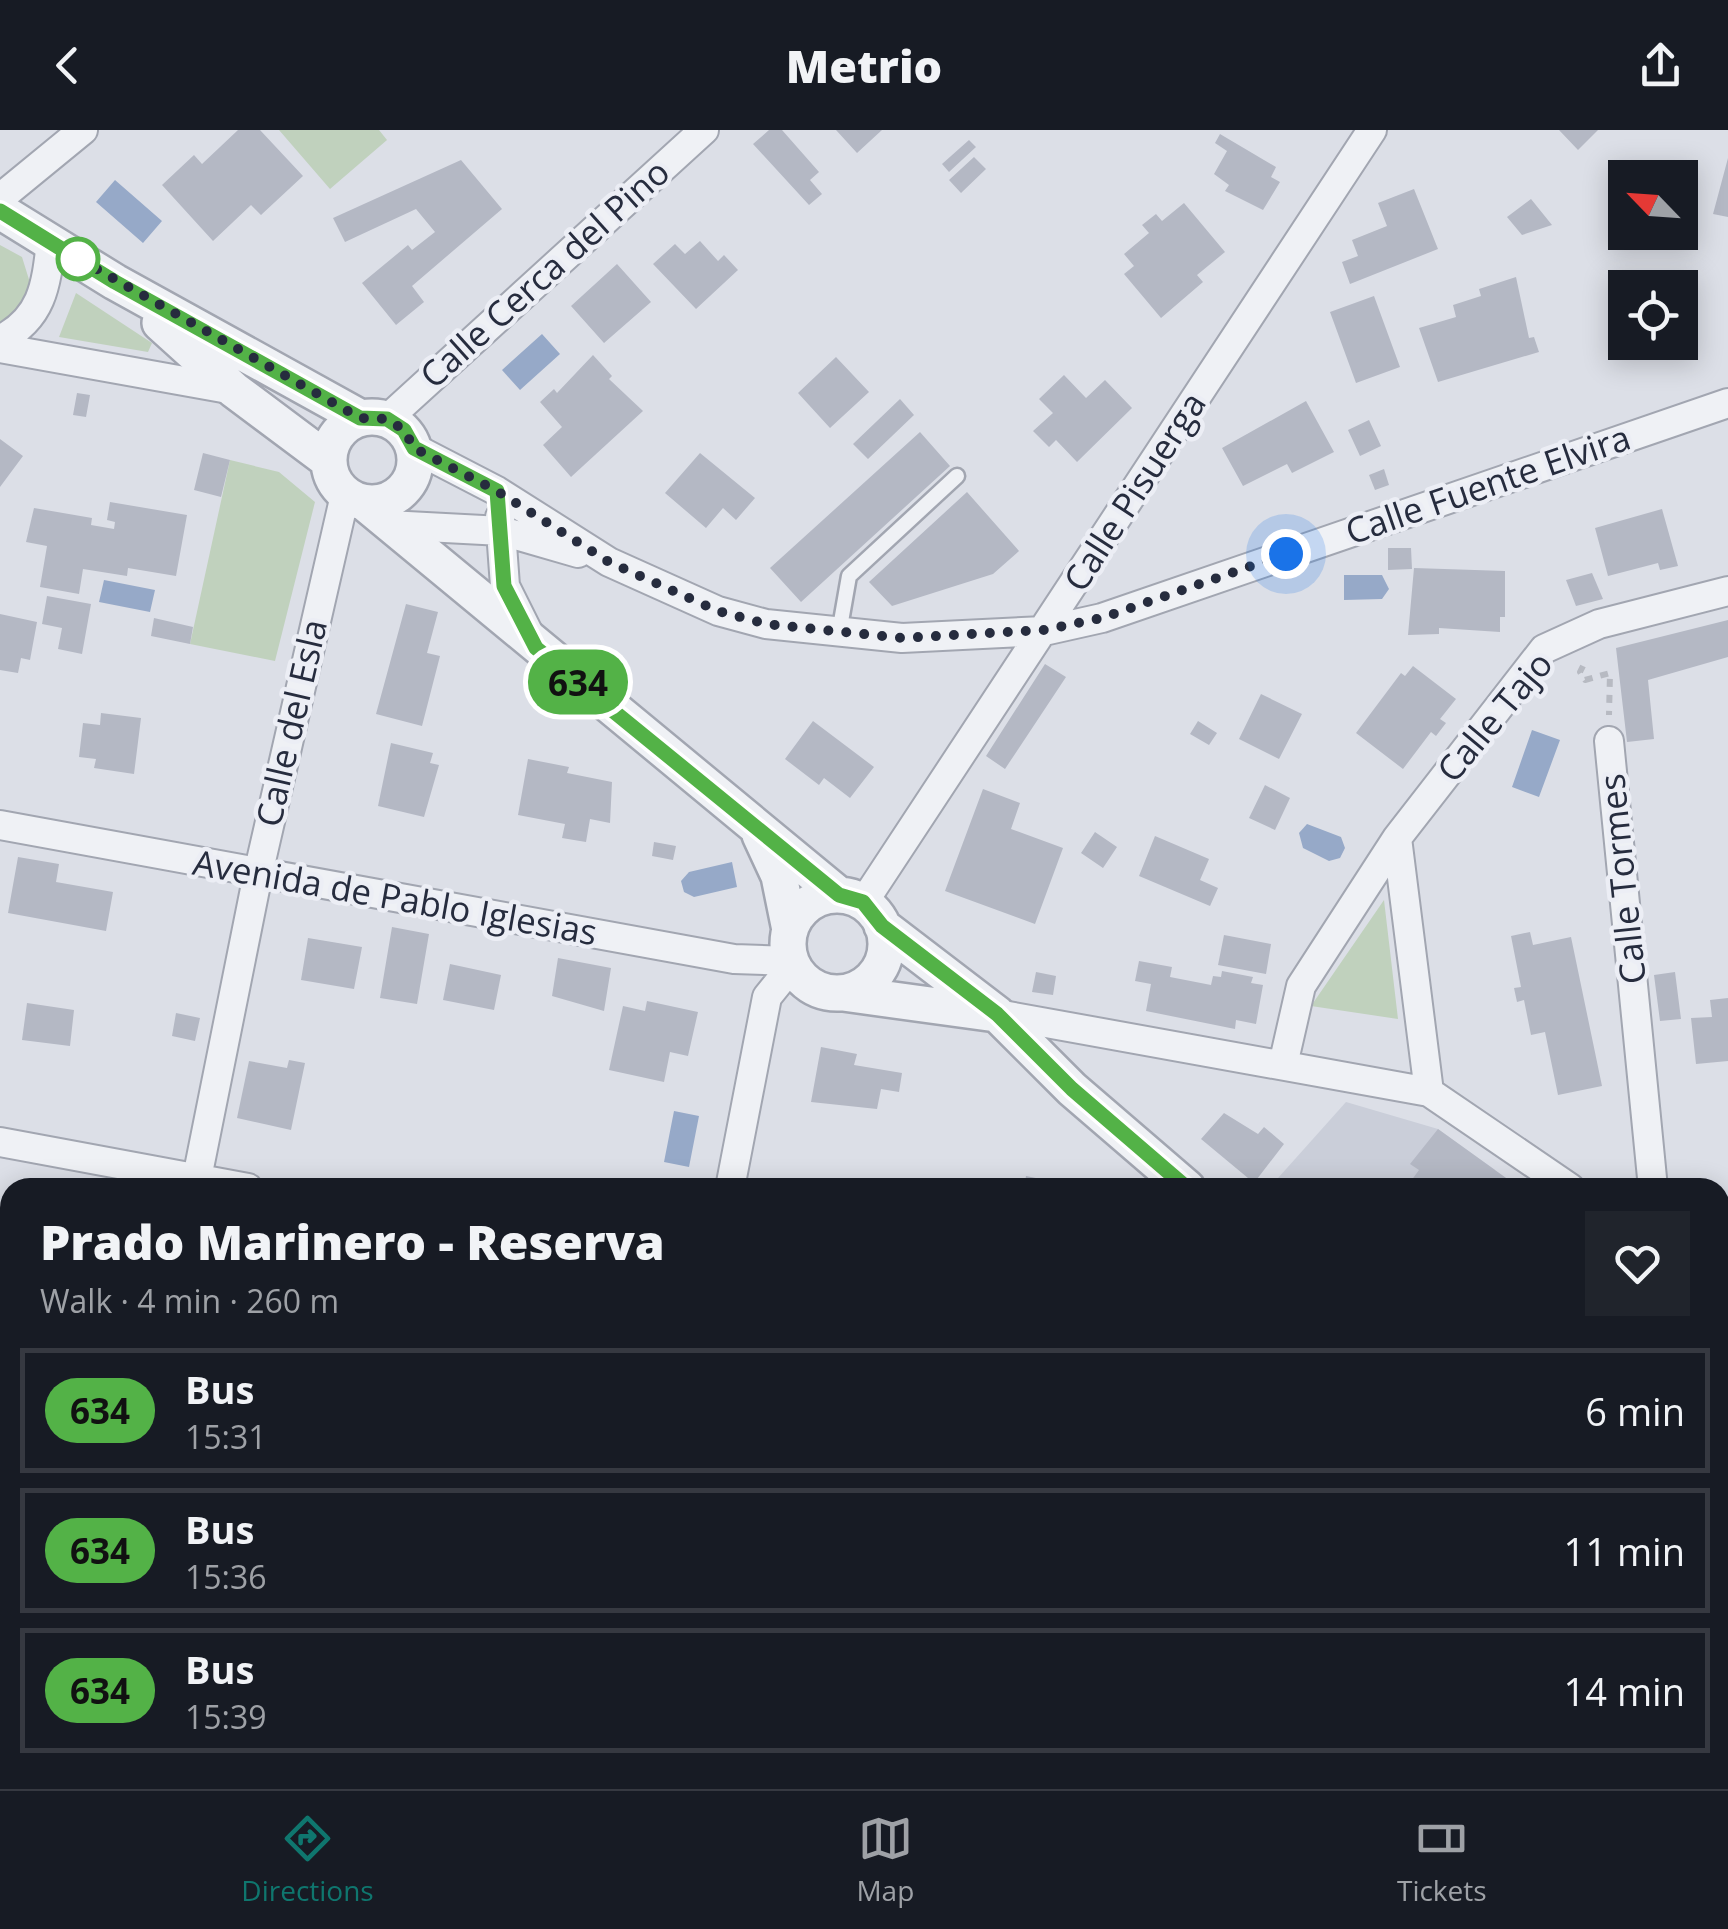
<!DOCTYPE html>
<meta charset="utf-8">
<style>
:root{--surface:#171b24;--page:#20242c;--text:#f1f3f6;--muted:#9ea1a6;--line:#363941;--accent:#0f766e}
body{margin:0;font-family:"Open Sans",sans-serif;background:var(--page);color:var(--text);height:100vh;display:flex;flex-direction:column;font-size:38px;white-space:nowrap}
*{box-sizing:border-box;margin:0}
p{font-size:32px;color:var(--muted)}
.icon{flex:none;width:55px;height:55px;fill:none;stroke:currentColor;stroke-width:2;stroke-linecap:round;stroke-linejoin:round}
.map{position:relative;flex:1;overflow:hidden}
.side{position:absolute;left:0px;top:1048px;width:1730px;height:612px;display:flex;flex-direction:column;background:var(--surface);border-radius:30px 30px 0 0;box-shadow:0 5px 25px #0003}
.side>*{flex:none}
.badge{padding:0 20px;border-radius:32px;font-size:35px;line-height:65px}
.needle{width:65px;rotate:295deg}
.tools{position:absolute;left:1608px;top:30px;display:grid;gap:20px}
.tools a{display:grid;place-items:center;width:90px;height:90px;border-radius:0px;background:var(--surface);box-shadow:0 5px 25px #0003;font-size:50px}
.you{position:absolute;width:50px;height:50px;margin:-25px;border:8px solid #fff;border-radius:50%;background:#1a73e8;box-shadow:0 0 0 15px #1a73e833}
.map>.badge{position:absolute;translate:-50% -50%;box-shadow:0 0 0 5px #fff}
.round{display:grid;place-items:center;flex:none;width:105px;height:105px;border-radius:0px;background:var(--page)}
.head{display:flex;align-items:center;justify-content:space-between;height:170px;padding:0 40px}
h1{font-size:48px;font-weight:800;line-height:75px}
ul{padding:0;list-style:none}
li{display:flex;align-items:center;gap:30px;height:125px;margin:0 20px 15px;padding:0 20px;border:5px solid var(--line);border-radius:0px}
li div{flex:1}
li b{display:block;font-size:38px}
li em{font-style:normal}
li .badge{min-width:110px;font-weight:700;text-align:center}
header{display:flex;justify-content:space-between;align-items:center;height:130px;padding:0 40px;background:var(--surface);font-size:45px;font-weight:800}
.menu{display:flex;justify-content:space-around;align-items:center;height:140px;border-top:2px solid var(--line);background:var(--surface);font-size:28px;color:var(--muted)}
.menu a{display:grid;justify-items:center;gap:5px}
.menu .on{color:var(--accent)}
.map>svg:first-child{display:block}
.built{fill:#caced9}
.green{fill:#c0d1bd}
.water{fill:#96a9c8}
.building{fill:#b4b8c4}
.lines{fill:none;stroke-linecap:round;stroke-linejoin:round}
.service-casing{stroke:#a2a6b1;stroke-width:19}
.minor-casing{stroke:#a2a6b1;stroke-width:32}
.tertiary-casing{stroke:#a2a6b1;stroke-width:40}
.path{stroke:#b7bac2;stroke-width:6;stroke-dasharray:8 8;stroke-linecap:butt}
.service{stroke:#eff1f5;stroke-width:14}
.minor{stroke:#eff1f5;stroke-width:28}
.tertiary{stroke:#eff1f5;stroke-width:35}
.line-casing{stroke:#fff;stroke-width:22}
.line{stroke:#53b247;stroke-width:15}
.walk{stroke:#262c3e;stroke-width:10;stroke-dasharray:0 18}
.stop-dot{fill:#fff;stroke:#53b247;stroke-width:5}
.labels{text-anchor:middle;stroke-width:9;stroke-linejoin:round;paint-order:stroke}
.street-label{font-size:35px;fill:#262c3e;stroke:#eceef5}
</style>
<header><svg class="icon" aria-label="back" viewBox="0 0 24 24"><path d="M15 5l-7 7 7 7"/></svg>Metrio<svg class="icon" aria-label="share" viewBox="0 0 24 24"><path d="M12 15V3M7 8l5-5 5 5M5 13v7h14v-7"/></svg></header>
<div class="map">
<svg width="1728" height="1659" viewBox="0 0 1728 1659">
<rect width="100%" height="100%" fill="#dcdfe7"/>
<path class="built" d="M1346 972 1438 999 1495 1040 1481 1057 1269 1058Z"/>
<path class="green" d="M279 0H379L387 10 330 59Z
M0 115 22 127 31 156 19 184 0 194Z
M76 163 152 213 148 222 59 207Z
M230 330 279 342 315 372 275 531 190 514Z
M1384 770 1398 889 1311 876Z
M1014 1650H1393L1395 1659H1010Z"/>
<path class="water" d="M115 50 162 91 143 113 96 72Z
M542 204 560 224 520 260 502 240Z
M1344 445H1382L1389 459 1382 469 1344 470Z
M104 450 155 460 150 482 99 472Z
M1532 600 1560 610 1539 667 1512 657Z
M1307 694 1341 707 1345 718 1340 728 1329 731 1303 718 1299 703Z
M732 732 737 757 694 767 684 762 681 751 689 742Z
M674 981 699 986 689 1037 664 1032Z"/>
<path class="building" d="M238 0H260L303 46 261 85 251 75 213 111 162 55 194 25 202 34Z
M769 0H782L819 42 810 50 822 64 809 75 753 14Z
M836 0H882L857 23Z
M1559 0H1598L1578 20Z
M1220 4 1276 37 1271 47 1280 52 1263 80 1225 61 1229 55 1214 44 1227 21 1215 13Z
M969 10 976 17 949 42 942 34Z
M974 27 986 39 961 63 949 50Z
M1728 28V87L1713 84Z
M461 30 502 79 412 156 424 172 396 195 362 153 408 115 412 120 435 102 416 79 345 112 333 88Z
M1414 59 1438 119 1350 154 1342 132 1358 126 1352 110 1387 96 1378 73Z
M1531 69 1552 95 1522 105 1507 87Z
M1184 73 1225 122 1197 145 1203 152 1161 188 1124 144 1134 136 1124 124 1149 103 1142 95 1156 84 1162 91Z
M700 111 718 131 724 125 738 140 696 179 653 134 675 114 685 124Z
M617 134 651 172 604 213 571 176Z
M1516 147 1529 208 1534 207 1539 222 1438 252 1419 198 1456 187 1453 175 1481 166 1479 159Z
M1374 166 1400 237 1356 253 1330 182Z
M593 225 612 246 609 249 643 281 571 347 543 315 562 297 540 272 554 259 557 263Z
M836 227 869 262 830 298 798 263Z
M1064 245 1086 268 1105 250 1132 278 1077 332 1056 310 1049 317 1033 301 1053 283 1039 269Z
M77 263 90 265 86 287 73 285Z
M900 269 914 285 868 329 853 314Z
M1306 271 1334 322 1292 343 1287 334 1243 356 1222 318Z
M1369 290 1381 316 1360 326 1348 300Z
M920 302 950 336 801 472 770 438Z
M0 309 23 326 0 357Z
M203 323 230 330 221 367 194 360Z
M700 323 755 368 736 390 723 378 706 398 665 363Z
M1384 339 1389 355 1375 360 1369 345Z
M967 362 1019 421 993 444 892 476 869 452Z
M110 372 187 385 176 446 128 438 127 446 83 439 79 464 40 457 47 416 26 412 34 378 92 388 91 395 114 399 115 392 107 390Z
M1662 379 1678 436 1660 440 1658 433 1608 446 1595 398Z
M1388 418H1411L1412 439 1388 440Z
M1414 438 1505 441V487H1500V502L1439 498V504L1408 505Z
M1592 443 1603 469 1576 476 1566 450Z
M47 466 91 474 82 524 58 519 62 498 42 494Z
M406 474 438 482 427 523 440 526 422 596 376 584Z
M0 484 37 492 30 530 21 528 18 543 0 540Z
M154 488 193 497 190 514 151 506Z
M1728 490V527L1648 550 1654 609 1627 612 1616 518Z
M1045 534 1066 547 1005 639 986 626Z
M1413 536 1456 569 1440 589 1446 593 1436 606 1431 602 1403 639 1356 603 1401 543 1405 546Z
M1261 564 1302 584 1279 629 1239 609Z
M101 583 141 588 134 644 94 638 96 629 79 627 83 593 100 595Z
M813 591 874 637 850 668 824 648 819 655 785 629Z
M1198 591 1217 603 1209 615 1190 604Z
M391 613 433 623 430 633 439 635 424 687 378 676Z
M528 629 569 637 567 643 612 652 610 693 590 689 586 712 562 708 565 694 518 685Z
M1265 655 1290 668 1275 700 1249 688Z
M983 659 1020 673 1011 699 1063 718 1035 794 945 761Z
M1095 702 1117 717 1103 738 1081 723Z
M1155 706 1209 729 1200 750 1218 758 1210 776 1139 746Z
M654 712 676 716 673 730 652 726Z
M18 727 59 734 56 752 113 762 106 801 8 783Z
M392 797 429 804 417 874 380 868Z
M1530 802 1533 815 1571 807 1602 956 1558 965 1545 902 1531 905 1524 870 1517 872 1514 858 1521 857 1511 806Z
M1224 805 1271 814 1266 844 1218 835Z
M308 808 362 817 354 859 301 850Z
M558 828 611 838 604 881 552 866Z
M1139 831 1172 837 1170 847 1211 855 1213 846 1221 847 1222 841 1253 847 1251 853 1263 855 1256 894 1236 890 1235 899 1146 881 1151 854 1135 851Z
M450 834 501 845 494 880 443 870Z
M1036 842 1056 846 1053 865 1032 862Z
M1675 842 1681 889 1660 891 1654 845Z
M1728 868V931L1696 934 1691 888 1712 887 1710 870Z
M647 871 698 882 688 926 670 922 664 952 609 940 623 876 645 881Z
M27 873 74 880 70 916 22 910Z
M176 883 200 888 195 911 172 906Z
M821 917 857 924 854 935 902 943 899 962 881 959 877 979 811 972Z
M289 930 305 933 291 1000 237 988 249 931 287 938Z
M1224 983 1258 1004 1264 997 1284 1014 1254 1053 1201 1009Z
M1438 999 1495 1040 1520 1058H1411L1408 1055 1419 1040 1410 1034Z
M1026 1046 1065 1054 1064 1058H1024Z
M0 1454 10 1457 2 1490 8 1492 1 1515Z
M1720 1508 1728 1511V1562L1720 1559Z
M26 1650H78L76 1659H24Z
M145 1650H187L184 1659H143Z
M203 1650H269L300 1658 201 1659Z
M527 1650H577L575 1659H527Z
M823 1650H872L880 1659H812Z"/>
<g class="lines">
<defs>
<path id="service" d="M839 503 849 446 957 346
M6 1659 10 1642
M104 1659 106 1650"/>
<path id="minor" d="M0 68 83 0
M0 210C42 188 46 157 51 112
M0 218 234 260
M387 289 704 0
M414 318 497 361 609 432 718 481 766 494 902 508 1044 501 1102 488 1728 273
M500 387 505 456 529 504
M388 395 502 401 578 423
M1609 611 1653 1058
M0 695 734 829 791 831
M1397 708 1429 962
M863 773 1372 0
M997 884 1429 962 1570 1058
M1283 935 1301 856 1397 708 1544 519 1599 494 1728 461
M0 1012 248 1058
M195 1058 258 744 345 365
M730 1058 767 867 792 836
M1720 1092H1728
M1720 1415 1728 1426
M722 1659 733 1650
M1600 1659 1603 1650"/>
<path id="tertiary" d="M0 81 115 152 361 288
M160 193 234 260 329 331
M329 330a43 43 0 1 1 86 0a43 43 0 1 1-86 0Z
M366 374 839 765
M760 705 779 746 790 800
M788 814a49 49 0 1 1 98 0a49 49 0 1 1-98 0Z
M882 796 997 884 1072 959 1187 1058
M843 863 996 884
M0 1295 10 1297
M0 1366 10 1368
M1720 1381 1728 1382"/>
</defs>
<use href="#service" class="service-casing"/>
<use href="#minor" class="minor-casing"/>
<use href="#tertiary" class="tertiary-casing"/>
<path class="path" d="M1583 536 1580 542 1585 550 1610 543 1609 585
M1063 1650 1071 1659
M1247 1650 1254 1659
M1038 1659 1054 1650"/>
<use href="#service" class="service"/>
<use href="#minor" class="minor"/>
<use href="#tertiary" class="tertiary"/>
</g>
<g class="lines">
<defs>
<path id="line" d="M0 81 115 152 360 288 387 289 404 300 414 318 497 361 504 456 536 518 839 765 863 772 882 796 997 884 1072 959 1187 1058"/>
</defs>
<use href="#line" class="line-casing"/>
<use href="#line" class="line"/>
<path class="walk" d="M78 129 72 125 360 288 387 289 404 300 414 318 497 361 609 432 718 481 766 494 902 508 1044 500 1102 488 1286 424"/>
</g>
<circle class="stop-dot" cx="78" cy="129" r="20"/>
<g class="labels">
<g class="street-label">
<text transform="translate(545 144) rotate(-42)" y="12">Calle Cerca del Pino</text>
<text transform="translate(1488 355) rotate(-19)" y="12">Calle Fuente Elvira</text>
<text transform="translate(1135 362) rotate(-57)" y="12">Calle Pisuerga</text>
<text transform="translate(1495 587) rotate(-50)" y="12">Calle Tajo</text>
<text transform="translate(292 593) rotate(-77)" y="12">Calle del Esla</text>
<text transform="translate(1623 749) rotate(-96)" y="12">Calle Tormes</text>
<text transform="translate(395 768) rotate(10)" y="12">Avenida de Pablo Iglesias</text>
</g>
</g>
</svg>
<div class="tools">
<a><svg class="needle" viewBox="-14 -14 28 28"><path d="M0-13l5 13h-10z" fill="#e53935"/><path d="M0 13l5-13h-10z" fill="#9ea1a6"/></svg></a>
<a><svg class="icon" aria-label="locate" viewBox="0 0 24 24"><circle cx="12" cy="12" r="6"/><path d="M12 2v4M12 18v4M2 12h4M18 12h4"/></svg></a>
</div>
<div class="you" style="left:1286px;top:424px"></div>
<b class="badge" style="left:578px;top:552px;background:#53b247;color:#111">634</b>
<section class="side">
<div class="head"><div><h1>Prado Marinero - Reserva</h1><p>Walk · 4 min · 260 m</p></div><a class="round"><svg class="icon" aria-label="heart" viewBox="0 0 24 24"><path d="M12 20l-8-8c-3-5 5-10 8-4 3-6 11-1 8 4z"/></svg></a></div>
<ul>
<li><span class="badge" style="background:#53b247;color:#111">634</span><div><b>Bus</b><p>15:31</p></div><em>6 min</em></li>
<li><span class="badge" style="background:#53b247;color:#111">634</span><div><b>Bus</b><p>15:36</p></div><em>11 min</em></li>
<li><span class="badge" style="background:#53b247;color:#111">634</span><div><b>Bus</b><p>15:39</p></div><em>14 min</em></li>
</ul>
</section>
</div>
<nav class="menu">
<a class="on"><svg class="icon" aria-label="directions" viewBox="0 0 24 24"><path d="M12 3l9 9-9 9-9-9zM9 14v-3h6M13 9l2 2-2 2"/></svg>Directions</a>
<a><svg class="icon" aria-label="map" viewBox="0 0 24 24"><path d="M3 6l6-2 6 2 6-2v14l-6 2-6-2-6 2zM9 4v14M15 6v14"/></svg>Map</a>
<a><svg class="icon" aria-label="tickets" viewBox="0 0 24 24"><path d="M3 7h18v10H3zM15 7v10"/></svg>Tickets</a>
</nav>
